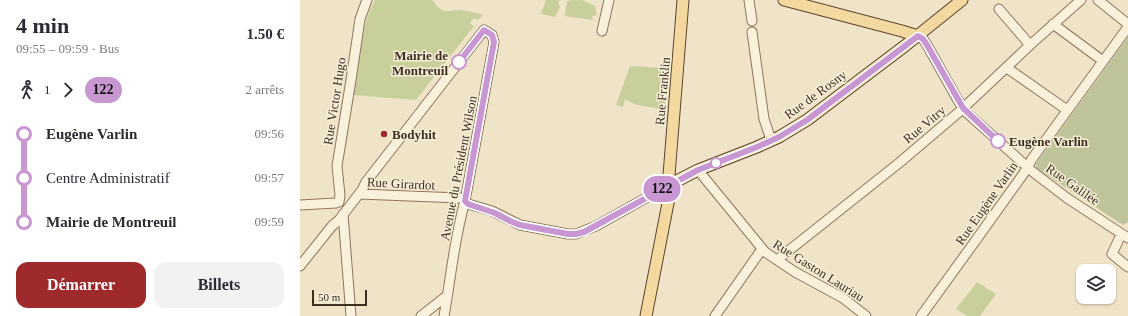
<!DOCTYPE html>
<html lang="fr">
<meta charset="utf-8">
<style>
:root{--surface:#fff;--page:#f2f2f3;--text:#2b2b33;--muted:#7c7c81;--accent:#9e2a2b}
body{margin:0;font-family:Georgia,serif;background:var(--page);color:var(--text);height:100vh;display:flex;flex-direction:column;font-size:15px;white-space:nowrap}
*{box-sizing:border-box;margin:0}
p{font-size:13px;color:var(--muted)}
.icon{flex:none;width:22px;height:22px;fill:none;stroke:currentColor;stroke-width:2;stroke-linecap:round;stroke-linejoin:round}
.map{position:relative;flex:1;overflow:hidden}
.drawer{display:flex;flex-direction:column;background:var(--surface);width:300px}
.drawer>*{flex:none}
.badge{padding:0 8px;border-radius:13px;font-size:14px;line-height:26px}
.fabs{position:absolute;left:776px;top:264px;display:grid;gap:8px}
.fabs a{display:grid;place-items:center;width:40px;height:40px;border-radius:8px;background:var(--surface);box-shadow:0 1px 3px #0004;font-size:20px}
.scale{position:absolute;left:12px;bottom:10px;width:55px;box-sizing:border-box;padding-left:4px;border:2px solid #3d2e20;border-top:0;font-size:11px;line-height:14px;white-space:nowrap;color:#3d2e20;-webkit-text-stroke:3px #f7eed8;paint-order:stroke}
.map>.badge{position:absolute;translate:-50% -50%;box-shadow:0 0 0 2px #fff}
.legs{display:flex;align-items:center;gap:6px;height:44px;padding:0 16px;font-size:13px}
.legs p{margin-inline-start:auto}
.head{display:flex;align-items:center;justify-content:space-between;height:68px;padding:0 16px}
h1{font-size:22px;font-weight:700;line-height:30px}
.button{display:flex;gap:8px;margin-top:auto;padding:8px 16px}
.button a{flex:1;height:46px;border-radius:12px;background:var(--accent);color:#fff;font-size:16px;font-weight:700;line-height:46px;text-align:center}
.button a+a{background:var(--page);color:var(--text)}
ul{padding:0 16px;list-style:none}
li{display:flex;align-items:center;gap:14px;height:44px;font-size:15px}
li i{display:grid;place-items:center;width:6px;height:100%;margin:0 5px;background:currentColor}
li i::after{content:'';width:10px;height:10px;margin:-5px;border:3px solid;border-radius:50%;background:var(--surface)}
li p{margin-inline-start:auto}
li:first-child i{background:linear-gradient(#0000 50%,currentColor 0)}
li:last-child i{background:linear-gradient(currentColor 50%,#0000 0)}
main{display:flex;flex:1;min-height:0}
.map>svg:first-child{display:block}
.green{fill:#c9cf9b}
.cemetery{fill:#bfc49a}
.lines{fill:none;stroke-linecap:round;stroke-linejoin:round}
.minor-casing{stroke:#8d765c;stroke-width:11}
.major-casing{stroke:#5b4430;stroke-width:13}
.minor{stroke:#faf1dc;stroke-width:9}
.major{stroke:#f3d9a0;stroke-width:11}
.line-1-casing{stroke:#fff;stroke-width:9}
.line-1{stroke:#c897d2;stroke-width:6}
.stop-1-dot{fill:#fff;stroke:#c897d2;stroke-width:2}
.poi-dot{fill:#9e2a2b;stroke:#f7eed8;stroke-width:1.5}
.labels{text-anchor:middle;stroke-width:3;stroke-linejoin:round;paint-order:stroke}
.stop-label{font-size:13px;font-weight:bold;fill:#3d2e20;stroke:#f7eed8;text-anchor:end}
.street-label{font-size:13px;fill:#3d2e20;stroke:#f7eed8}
.poi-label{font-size:13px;font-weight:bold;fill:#3d2e20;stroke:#f7eed8;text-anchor:start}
</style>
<main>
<section class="drawer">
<div class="head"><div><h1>4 min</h1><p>09:55 – 09:59 · Bus</p></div><b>1.50 €</b></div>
<div class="legs"><svg class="icon" aria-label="walk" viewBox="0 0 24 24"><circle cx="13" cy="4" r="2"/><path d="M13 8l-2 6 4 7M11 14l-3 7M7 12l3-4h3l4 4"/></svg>1<svg class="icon" aria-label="forward" viewBox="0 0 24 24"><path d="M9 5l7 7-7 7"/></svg><b class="badge" style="background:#c897d2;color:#111">122</b><p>2 arrêts</p></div>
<ul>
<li><i style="color:#c897d2"></i><b>Eugène Varlin</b><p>09:56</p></li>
<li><i style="color:#c897d2"></i><span>Centre Administratif</span><p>09:57</p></li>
<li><i style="color:#c897d2"></i><b>Mairie de Montreuil</b><p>09:59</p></li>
</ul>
<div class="button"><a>Démarrer</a><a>Billets</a></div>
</section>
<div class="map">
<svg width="828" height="316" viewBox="0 0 828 316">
<rect width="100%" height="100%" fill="#f0e4c8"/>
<path class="green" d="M75 0H133V1C145 16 145 10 161 10 168 11 176 13 183 15L178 20 174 18 170 23 174 26 116 100 53 95C58 65 60 27 75 0Z
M246 0H261L258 2 260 7 255 17 241 14Z
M272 0H282L295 6 297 15 292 16 293 20 265 16 267 1Z
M330 66 364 68 363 94H366L365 110 334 104 325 99 323 107 316 105Z
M677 282 696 294 680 316H667L656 309Z"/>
<path class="cemetery" d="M828 37V222L823 225 736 168V164Z"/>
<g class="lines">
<defs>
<path id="minor" d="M449 0 452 21
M798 0 828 24
M699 9 730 45
M753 24 803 61
M302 31 309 0
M452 32 464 119 471 140
M618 36 623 39 627 45 659 102 667 113 733 172 767 198 828 238
M707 68 767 110
M398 170 465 252 495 272 543 298 566 316
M59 194 160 198 163 199 168 204 192 211 220 225 268 234H276L296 226 369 185
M39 202 40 195 37 166 51 80 60 19 67 0
M0 205 36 203 39 202
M43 214 51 316
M819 239 812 254 828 267
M477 260 599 163 659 112 730 45 781 0
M0 266 32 226 39 220 62 190 66 182 184 30 192 35 194 42 165 201C154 239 151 278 144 316
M121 316 144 298 147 297
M415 316 462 249
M621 316 676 240 724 173 732 159 828 27"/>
<path id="major" d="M484 0 602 31 618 36
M369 185 398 170 457 147 479 137 507 120 606 45 662 0
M346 316 369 198V175L383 0"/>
</defs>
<use href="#minor" class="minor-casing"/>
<use href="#major" class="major-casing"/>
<use href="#minor" class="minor"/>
<use href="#major" class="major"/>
</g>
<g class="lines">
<defs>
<path id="line-1" d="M159 62 184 30 192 35 194 42 165 201 168 204 195 213 210 221 220 225 268 234H276L284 232 370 185 398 170 457 147 479 137 507 120 618 36 623 39 627 45 663 108 698 141"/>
</defs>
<use href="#line-1" class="line-1-casing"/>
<use href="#line-1" class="line-1"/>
</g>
<g class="stop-1-dot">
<circle cx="159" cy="62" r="7"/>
<circle cx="698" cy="141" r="7"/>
<circle cx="416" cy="163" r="5"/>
</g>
<circle class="poi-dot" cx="84" cy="134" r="4"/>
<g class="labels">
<g class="stop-label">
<text x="148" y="60">Mairie de<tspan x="148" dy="15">Montreuil</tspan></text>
<text x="709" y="146" text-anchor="start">Eugène Varlin</text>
</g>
<g class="street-label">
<text transform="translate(362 91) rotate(-85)" y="5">Rue Franklin</text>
<text transform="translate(515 94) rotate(-36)" y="5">Rue de Rosny</text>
<text transform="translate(34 101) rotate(-81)" y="5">Rue Victor Hugo</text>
<text transform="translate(624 124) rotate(-40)" y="5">Rue Vitry</text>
<text transform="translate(158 168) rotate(-79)" y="5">Avenue du Président Wilson</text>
<text transform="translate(101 183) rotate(3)" y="5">Rue Girardot</text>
<text transform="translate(773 184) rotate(35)" y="5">Rue Galilée</text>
<text transform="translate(686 203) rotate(-55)" y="5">Rue Eugène Varlin</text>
<text transform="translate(519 270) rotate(32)" y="5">Rue Gaston Lauriau</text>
</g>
<g class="poi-label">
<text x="92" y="139">Bodyhit</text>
</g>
</g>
</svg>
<div class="fabs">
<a><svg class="icon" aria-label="layers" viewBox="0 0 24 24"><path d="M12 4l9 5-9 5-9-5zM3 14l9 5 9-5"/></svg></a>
</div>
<div class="scale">50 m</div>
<b class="badge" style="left:362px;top:189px;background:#c897d2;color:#111">122</b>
</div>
</main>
